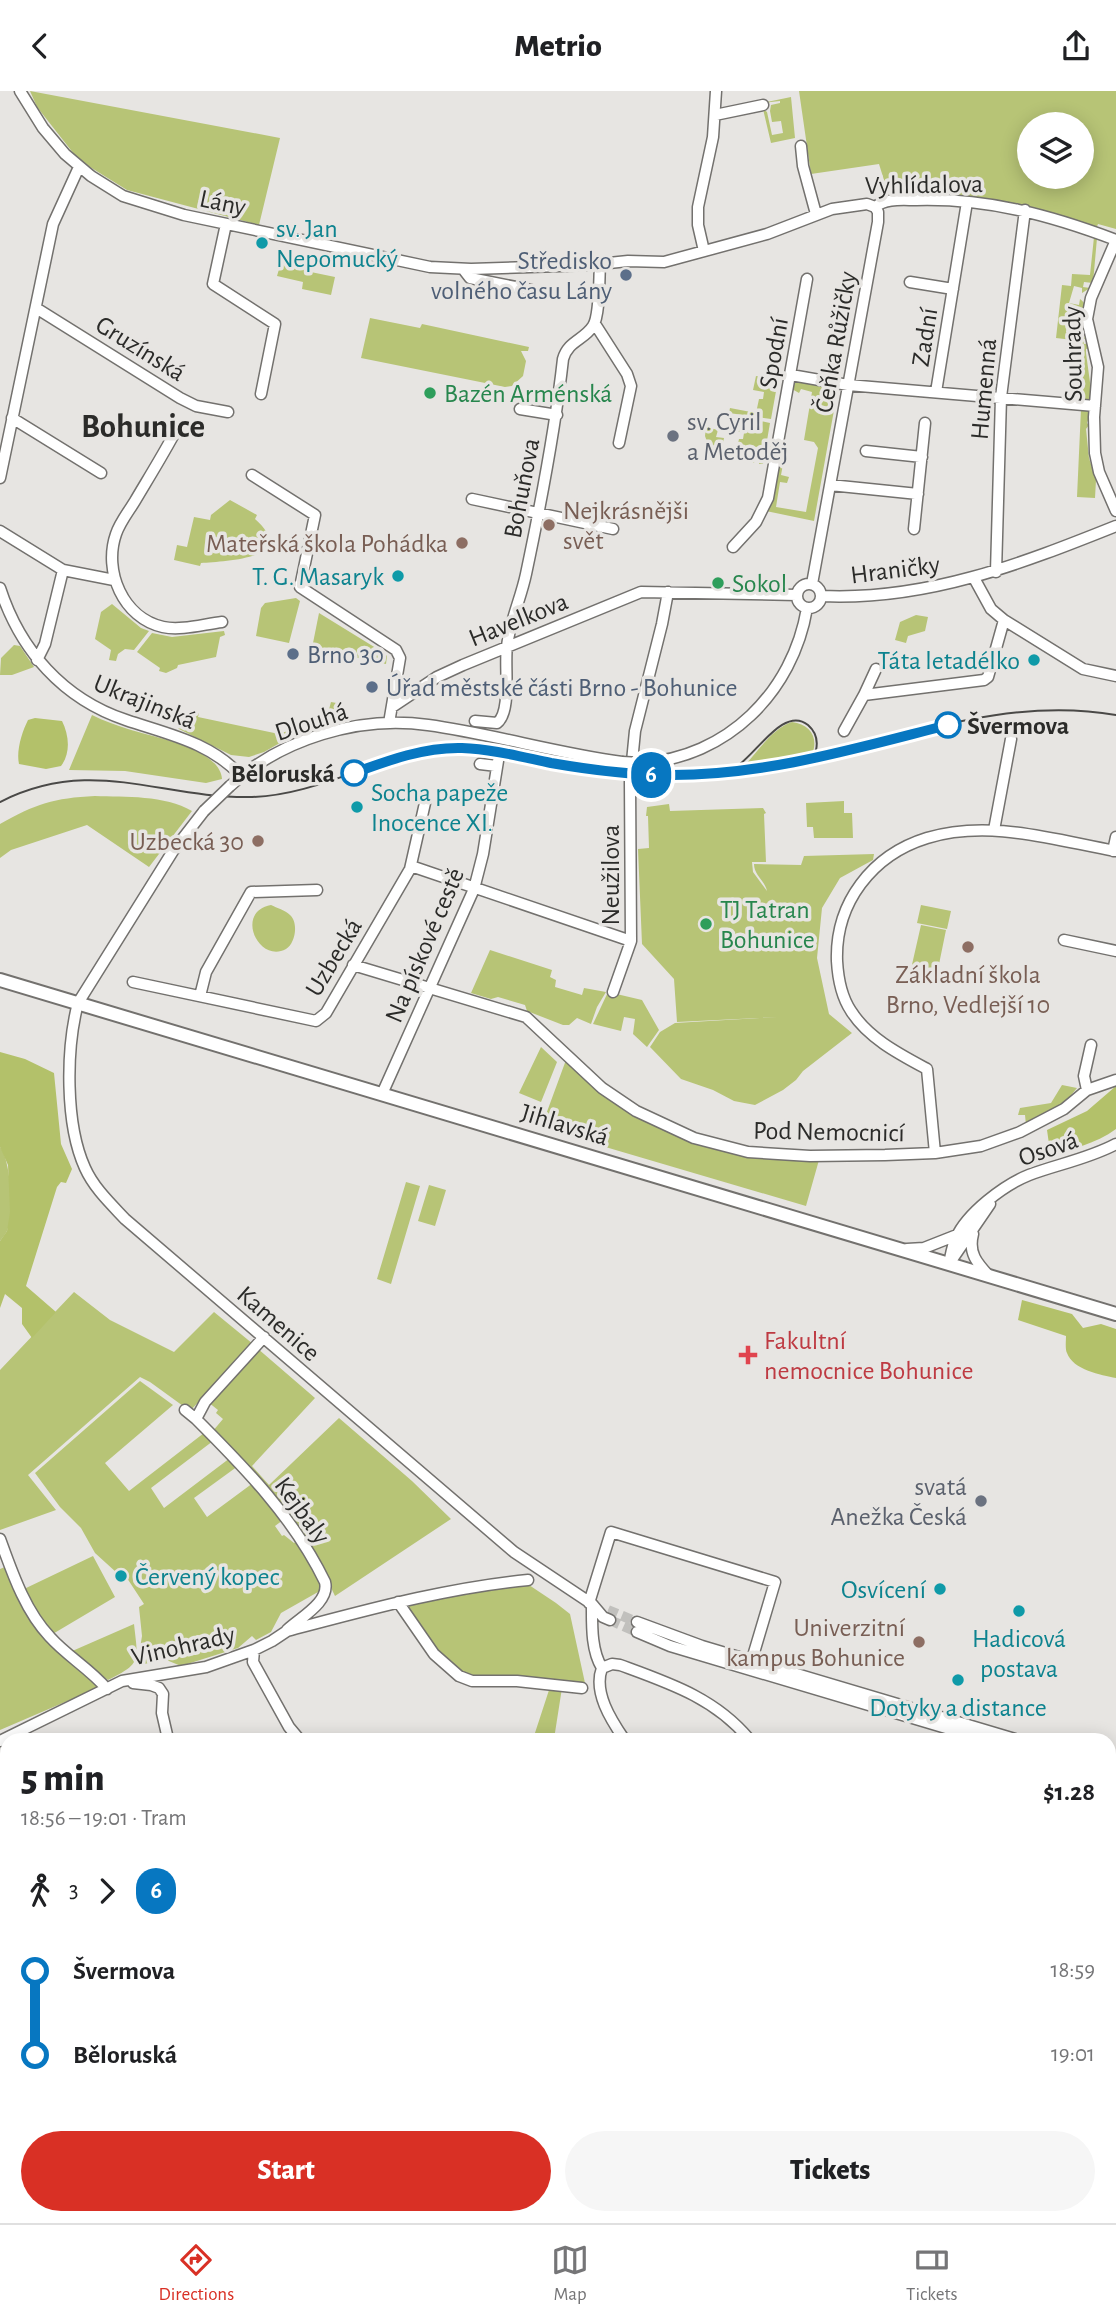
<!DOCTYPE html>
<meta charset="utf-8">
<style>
:root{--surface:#fff;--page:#f6f6f6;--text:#202124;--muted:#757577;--line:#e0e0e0;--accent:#d93025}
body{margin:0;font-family:"Alegreya Sans",sans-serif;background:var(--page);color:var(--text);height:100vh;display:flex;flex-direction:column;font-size:26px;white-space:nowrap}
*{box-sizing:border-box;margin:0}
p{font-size:23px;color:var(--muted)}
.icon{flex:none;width:38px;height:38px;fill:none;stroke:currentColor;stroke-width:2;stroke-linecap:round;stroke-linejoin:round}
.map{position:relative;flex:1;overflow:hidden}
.sheet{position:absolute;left:0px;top:1642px;width:1116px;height:492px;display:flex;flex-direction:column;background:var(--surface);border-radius:21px 21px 0 0;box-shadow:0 4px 18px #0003}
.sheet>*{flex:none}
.badge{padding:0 14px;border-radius:23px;font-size:24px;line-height:46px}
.tools{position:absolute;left:1017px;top:21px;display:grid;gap:14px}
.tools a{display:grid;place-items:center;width:77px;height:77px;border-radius:50%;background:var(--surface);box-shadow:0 4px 18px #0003;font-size:35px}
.map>.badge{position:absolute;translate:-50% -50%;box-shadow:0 0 0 4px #fff}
.legs{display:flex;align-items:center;gap:10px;height:77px;padding:0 21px;font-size:23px}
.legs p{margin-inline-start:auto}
.summary{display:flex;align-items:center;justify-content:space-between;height:119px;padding:0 21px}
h1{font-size:38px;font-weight:800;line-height:52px}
.cta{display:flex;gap:14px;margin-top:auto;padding:14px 21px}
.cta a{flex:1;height:80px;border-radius:42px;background:var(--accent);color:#fff;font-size:28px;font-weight:800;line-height:80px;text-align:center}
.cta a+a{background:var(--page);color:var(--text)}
ul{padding:0 21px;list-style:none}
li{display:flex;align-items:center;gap:24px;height:84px;font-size:26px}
li i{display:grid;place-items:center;width:10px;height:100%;margin:0 9px;background:currentColor}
li i::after{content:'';width:18px;height:18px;margin:-9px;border:5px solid;border-radius:50%;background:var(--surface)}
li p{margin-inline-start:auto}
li:first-child i{background:linear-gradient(#0000 50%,currentColor 0)}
li:last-child i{background:linear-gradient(currentColor 50%,#0000 0)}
header{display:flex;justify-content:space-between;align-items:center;height:91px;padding:0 21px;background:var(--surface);font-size:32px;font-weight:800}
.dock{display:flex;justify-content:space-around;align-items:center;height:98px;border-top:2px solid var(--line);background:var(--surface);font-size:19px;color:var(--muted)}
.dock a{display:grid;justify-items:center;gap:4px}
.dock .active{color:var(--accent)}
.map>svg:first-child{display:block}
.green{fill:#b7c476;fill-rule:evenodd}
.forest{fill:#b3c16a}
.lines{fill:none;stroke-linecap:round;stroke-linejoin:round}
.stream{stroke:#4cc1e1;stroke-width:2}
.minor-tunnel{stroke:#c1c0bd;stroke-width:10;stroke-dasharray:10 5;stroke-linecap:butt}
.minor-casing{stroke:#73716e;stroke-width:13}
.major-casing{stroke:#73716e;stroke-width:16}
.highway-casing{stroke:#73716e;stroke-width:18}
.minor{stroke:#fff;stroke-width:10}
.major{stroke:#fff;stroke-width:12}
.highway{stroke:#fff;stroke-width:14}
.tram{stroke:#4a4947;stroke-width:2}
.minor-bridge-casing{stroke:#73716e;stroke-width:13;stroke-linecap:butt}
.minor-bridge{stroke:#fff;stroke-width:10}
.line-1-casing{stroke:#fff;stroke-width:16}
.line-1{stroke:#0777c1;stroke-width:10}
.culture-dot{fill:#0f9aa8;stroke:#e7e5e2;stroke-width:2.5}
.service-dot{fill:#5c6f8a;stroke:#e7e5e2;stroke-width:2.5}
.leisure-dot{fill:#2e9e5b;stroke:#e7e5e2;stroke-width:2.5}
.worship-dot{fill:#6b7280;stroke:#e7e5e2;stroke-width:2.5}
.education-dot{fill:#8d6e63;stroke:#e7e5e2;stroke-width:2.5}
.stop-1-dot{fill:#fff;stroke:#0777c1;stroke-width:3.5}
.health-dot{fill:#e0444e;stroke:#e7e5e2;stroke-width:2.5}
.labels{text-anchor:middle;stroke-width:7;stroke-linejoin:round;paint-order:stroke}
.street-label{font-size:26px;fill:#2b2b29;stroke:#e7e5e2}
.culture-label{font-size:26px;fill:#0d838f;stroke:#e7e5e2;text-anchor:start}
.service-label{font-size:26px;fill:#4e5e75;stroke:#e7e5e2;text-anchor:start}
.leisure-label{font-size:26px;fill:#27864d;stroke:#e7e5e2;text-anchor:start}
.worship-label{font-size:26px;fill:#5b616d;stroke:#e7e5e2;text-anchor:start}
.education-label{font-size:26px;fill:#785e54;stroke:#e7e5e2;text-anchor:end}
.stop-label{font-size:26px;font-weight:bold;fill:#2b2b29;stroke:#e7e5e2;text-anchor:start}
.health-label{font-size:26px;fill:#be3a42;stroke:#e7e5e2;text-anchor:start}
.district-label{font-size:33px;font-weight:bold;fill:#2b2b29;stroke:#e7e5e2}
</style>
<header><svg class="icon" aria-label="back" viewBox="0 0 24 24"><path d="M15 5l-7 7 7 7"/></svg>Metrio<svg class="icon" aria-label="share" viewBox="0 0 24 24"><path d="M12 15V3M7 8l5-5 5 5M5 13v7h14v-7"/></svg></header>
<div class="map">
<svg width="1116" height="2132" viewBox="0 0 1116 2132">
<rect width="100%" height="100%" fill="#e7e5e2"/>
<path class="green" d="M30 0 280 47 259 134 127 99 90 76 74 63 37 16Z
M799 0H1116V138L1098 133 1096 138 1047 122 883 107 884 89 879 73 811 83ZM1029 33H1082V86H1029Z
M791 6 795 47 771 52 763 18 767 21 772 44 783 42 781 30 772 31 770 20 771 14 780 12V10L762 12Z
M1094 146 1097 147 1093 192 1084 191 1083 196 1090 197 1082 202V197L1074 195 1069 212 1079 214 1080 208C1087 213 1086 219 1085 227L1082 226 1083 217 1069 215 1067 227 1065 229 1067 230 1066 241H1070V244L1087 246 1083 249 1084 253 1089 252 1090 257 1086 258V262L1092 306 1089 309H1081L1084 258 1081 250 1056 247 1062 194 1071 195 1072 183 1090 184Z
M282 168 307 173 306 180 335 186 331 204 302 198 303 191 277 185Z
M370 227 420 237 422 233 529 256 528 260H521L526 270 523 285 512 295 505 296 361 267Z
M756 285 778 289 771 328 729 322 730 317 756 322 759 308H763L764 301 753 299Z
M802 290 838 297 814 430 766 420 778 371 784 368 781 384 789 386 787 392 780 391 776 416 806 421 818 357 814 351 804 349 812 301 801 298 799 302 792 298 795 291Z
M1081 318 1087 319 1090 324 1087 332 1089 334 1086 338 1089 367 1096 389 1095 407 1077 406Z
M736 325 770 332 763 373H759L760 365H755L754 372 712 365 705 345 706 336 718 339 716 346 724 347 723 352 717 351 716 359 736 362 739 348H743L744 342 733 339Z
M230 409 257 424 255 428C300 468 225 470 201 472L200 475 174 469 177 454 187 456 194 426 210 429 211 424Z
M296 507 300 510 289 552 256 545 261 517 265 512Z
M112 513 141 537 149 540 134 559 125 558 118 563 116 570 109 569 111 559 95 548 101 521Z
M319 522 384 562 387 565 386 573 312 557Z
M916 524 928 526 925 540 908 545 906 552 895 549 900 531Z
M224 540 225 544 220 546 216 566 178 574 177 577 166 582 159 580 160 577 137 561 152 542 172 546Z
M14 554 20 555 34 576 12 584H0L1 567Z
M331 611 342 613 339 630 301 640 264 661 249 666 231 664 179 638 174 631 178 625 199 622 198 626 279 643 327 626Z
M92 624C104 630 116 634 128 638 152 646 220 657 222 688L206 692 125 680 69 679Z
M792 631C810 633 819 647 812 663L780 672 749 676 745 674C759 659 773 637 792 631Z
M95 705C125 706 165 704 192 720L149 776 87 734 11 759 0 767V733C35 713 54 707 95 705Z
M844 710V722H852L853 747H814L813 736H807L806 712Z
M669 713 670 720 763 717 766 722 764 723 766 771H752L753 781 767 800C765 790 754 784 754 773L801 774 804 765 874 763 873 769 840 787 822 817 817 867 829 923 852 942 803 980 796 989 783 999 755 1014 734 1010 713 999 681 988 650 956 660 941 675 932 778 926 677 931 674 888 642 853 638 758 649 757 648 725H646L647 716Z
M271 814C277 817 285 819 290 824 299 832 295 853 286 858 259 873 234 821 271 814Z
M921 814 951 820 947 838 917 832Z
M921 834 946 839 937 883 911 878Z
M490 859 552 879 550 886 556 889 555 896 582 904 584 897 606 901 597 916 591 933 577 927 569 934H563L527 920 525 914 498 906 491 908 471 902Z
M608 901 642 909 659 939 647 956 633 943 635 928 624 926 621 940 593 933Z
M541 956 557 971 541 1011 519 1002Z
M566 969C585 985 604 1003 625 1017 683 1057 750 1070 819 1069L806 1115 541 1037Z
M1062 994 1077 997 1063 1014 1026 1034 1025 1024H1018L1020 1017 1051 1012Z
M0 1056C11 1069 14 1124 7 1140 5 1144 2 1147 0 1150Z
M406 1091 420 1095 391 1193 377 1188Z
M429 1094 446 1099 435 1135 418 1130Z
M74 1201 110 1229 174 1261 214 1221 253 1253 190 1320 150 1291 140 1286 28 1384 56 1419 0 1439V1279Z
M257 1257 315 1307 252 1375 269 1394 339 1327 412 1390 451 1428 335 1505 322 1478 212 1341 223 1328 216 1322 218 1319 208 1311Z
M140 1290 173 1314 105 1372 129 1400 204 1342 213 1350 151 1397 164 1417 230 1367 238 1375 194 1407 207 1426 253 1392 283 1429 275 1435 282 1445 284 1444 294 1452 298 1449 322 1493 318 1501 281 1522 271 1541 256 1549 252 1545 238 1557 181 1575 164 1568 137 1575 142 1545 139 1516 144 1513 125 1484 117 1482 95 1462 81 1437 60 1416 35 1382Z
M93 1465 115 1506 51 1544 24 1498Z
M5 1476 29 1524 100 1596 0 1639V1478Z
M526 1492 556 1512 570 1523 585 1592 579 1594 472 1589 445 1572 409 1517V1511Z
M134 1533C138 1570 142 1572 108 1589L70 1561Z
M550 1596 562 1597 554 1648H533Z"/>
<path class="forest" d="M35 627 62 630C69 644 71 662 61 675L46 678 19 673C16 660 22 641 28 629Z
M0 961 25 968 54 982 61 1053 72 1078 66 1092 61 1091 57 1096 26 1195 56 1221 32 1247 22 1233V1217L5 1203 0 1217V1150L7 1140 10 1121 8 1074 0 1056Z
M1116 995V1038C1096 1053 1069 1059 1045 1065L1043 1057 1049 1053 1047 1039 1087 1020Z
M1022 1209 1072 1223 1083 1237 1101 1233 1116 1238V1287C1101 1284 1073 1279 1067 1262 1065 1258 1066 1250 1066 1245L1018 1229Z
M7 1842V1983L0 1984V1844Z
M1110 1930 1116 1932V2132H558L551 2126H1110Z"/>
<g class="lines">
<path class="stream" d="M390 2132 394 2126"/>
<path class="minor-tunnel" d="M608 1519 637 1531
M610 1529 637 1541"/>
<defs>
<path id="minor" d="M20 0 43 37 65 63 91 85 123 105 184 124 430 176 471 178 590 174 628 170 664 171 767 143 832 118 867 113 875 116C886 107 902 109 916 109 987 107 1050 124 1116 149
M715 24 763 14
M801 55 803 75 816 123
M226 133 213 193 275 233 261 303
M1116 149 1091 207 1087 228 1098 276 1094 326 1095 362 1099 381 1116 420
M704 160 698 134V116L713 46 716 0
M463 178 470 187 531 199
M910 191 953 198
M36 217 180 307 196 315 228 321
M595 233 627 283 631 295 619 352
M791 284 848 294 1095 315
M936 301 967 111
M520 318 557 324
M12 327 101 382
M173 345C161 367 148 388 135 410 129 420 120 431 116 443 103 480 123 527 163 536 181 540 204 533 222 531
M866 360 922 366
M252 384 315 424 300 496 396 559 400 567 389 632
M0 387 53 133 79 76
M830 394 918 403
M472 408 613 438
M914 438 925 332
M0 440 63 479 45 553 37 569
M733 456 756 431 768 407 807 188
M63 479 114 489
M996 481 1001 306 1025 119
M974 487 991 518 1004 529 1083 578 1116 585
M797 505a12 12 0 1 1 24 0a12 12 0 1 1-24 0Z
M812 493 878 131V121L875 116
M0 497C20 559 63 608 126 629 167 643 210 651 241 685
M821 505C926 510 1021 473 1116 435
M864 604 876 578
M392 616 437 586 463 574 641 501 797 504
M475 630 497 632C512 621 504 573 507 555 510 530 521 507 526 483 541 412 555 340 563 268 568 250 584 249 593 235 600 224 599 188 600 173
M844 640 864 604 984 589 988 586 1004 529
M641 672C727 667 793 601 807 517
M480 673 497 675
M230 695C281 648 359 624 428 634 493 643 556 662 622 671
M204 720 173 760 78 912C66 958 65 1033 85 1077 94 1097 110 1112 125 1128L514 1461 592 1513 603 1526 610 1529
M994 739 1011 648
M1113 760 1116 746
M411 775 631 850
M1064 849 1116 860
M353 874 526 926 602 997 636 1020 694 1047 748 1061 810 1065 885 1064 935 1062 981 1055 1020 1041 1064 1018 1087 999 1116 989
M133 891 316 930 326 922 410 778 425 712
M613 901 631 850 630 691 635 640 662 533 668 501
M200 905 206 881 251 801 317 799
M1087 999 1084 985 1091 954
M382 1003 474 798 483 763 498 670
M935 1062 927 978C899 963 868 947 851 920 841 905 838 888 837 870 835 812 872 764 927 747 989 728 1054 749 1116 760
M973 1143C968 1162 977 1172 989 1185
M907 1158 924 1157 957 1144
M951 1170 990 1113
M949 1173C951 1164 952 1155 956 1147 967 1122 1004 1094 1029 1084 1058 1073 1088 1068 1116 1053
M264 1246 205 1311 196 1328C246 1378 294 1427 325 1491 330 1511 301 1526 287 1539
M185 1319 196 1328
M0 1448C12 1481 25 1520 50 1546 67 1565 90 1578 107 1598
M398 1511 434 1563 459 1585 472 1590H517L582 1597
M589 1512 611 1441 775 1491 750 1575
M592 1513C592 1534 591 1559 602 1577 593 1601 611 1629 624 1648
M637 1531 702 1555 1015 1648
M637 1541 670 1555 983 1648
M254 1559 253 1571 289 1636 299 1648
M602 1577 612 1573 620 1574C669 1592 715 1607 749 1648
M133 1592 151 1594 159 1597 163 1603 162 1622 168 1648
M0 1650 122 1590 206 1576 254 1559 272 1550 287 1540C367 1519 445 1497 528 1489
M1110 1677 1116 1679
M1110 1686 1116 1688
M1110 1862 1116 1839
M94 2132 118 2130 152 2132"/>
<path id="major" d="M0 889 1116 1223"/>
<path id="highway" d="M0 2040 7 2039
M0 2060 7 2061
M0 2076 7 2075
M219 2126 226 2132
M242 2126 248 2132"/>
</defs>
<use href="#minor" class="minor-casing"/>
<use href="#major" class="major-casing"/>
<use href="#highway" class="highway-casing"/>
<use href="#minor" class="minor"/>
<use href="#major" class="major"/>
<use href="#highway" class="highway"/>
<path class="tram" d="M730 680C753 670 782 613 808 634 816 641 818 650 816 659L806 671
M0 711C92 664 160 708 252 706 322 704 382 661 451 658 493 655 534 669 575 676 632 685 689 686 746 681 771 678 795 671 819 665 917 642 1014 606 1116 624"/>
<defs>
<path id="minor-bridge" d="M622 671 641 672
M204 720 230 695"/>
</defs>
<use href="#minor-bridge" class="minor-bridge-casing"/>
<use href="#minor-bridge" class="minor-bridge"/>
</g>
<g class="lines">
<defs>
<path id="line-1" d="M354 682C389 669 425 656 462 657 492 658 522 666 551 672 591 679 632 684 672 684 767 684 857 657 948 634"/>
</defs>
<use href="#line-1" class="line-1-casing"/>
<use href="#line-1" class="line-1"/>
</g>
<g class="culture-dot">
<circle cx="262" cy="152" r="7"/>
<circle cx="398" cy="485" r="7"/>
<circle cx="1034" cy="569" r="7"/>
<circle cx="357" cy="716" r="7"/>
<circle cx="121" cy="1485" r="7"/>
<circle cx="940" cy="1498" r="7"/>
<circle cx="1019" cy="1520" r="7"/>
<circle cx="958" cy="1589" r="7"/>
</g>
<g class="service-dot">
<circle cx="626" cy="184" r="7"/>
<circle cx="293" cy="563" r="7"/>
<circle cx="372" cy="596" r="7"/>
</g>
<g class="leisure-dot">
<circle cx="430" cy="302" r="7"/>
<circle cx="718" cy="492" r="7"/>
<circle cx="706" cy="833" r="7"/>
</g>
<g class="worship-dot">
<circle cx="673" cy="345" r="7"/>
<circle cx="981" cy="1410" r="7"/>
</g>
<g class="education-dot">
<circle cx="549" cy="434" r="7"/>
<circle cx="462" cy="452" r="7"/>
<circle cx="258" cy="750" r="7"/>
<circle cx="968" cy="856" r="7"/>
<circle cx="919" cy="1551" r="7"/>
</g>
<g class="stop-1-dot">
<circle cx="948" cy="634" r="12"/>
<circle cx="354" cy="682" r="12"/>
</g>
<path class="health-dot" d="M744.5 1253.5h7v7h7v7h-7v7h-7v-7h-7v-7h7z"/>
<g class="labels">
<g class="street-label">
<text transform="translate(924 93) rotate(-1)" y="9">Vyhlídalova</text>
<text transform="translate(223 111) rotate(12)" y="9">Lány</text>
<text transform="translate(924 246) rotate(-81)" y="9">Zadní</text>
<text transform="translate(835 251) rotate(-80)" y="9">Čeňka Růžičky</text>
<text transform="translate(141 257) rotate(32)" y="9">Gruzínská</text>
<text transform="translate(773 262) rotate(-80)" y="9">Spodní</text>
<text transform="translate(1072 263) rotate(-91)" y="9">Souhrady</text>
<text transform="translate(983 298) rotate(-85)" y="9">Humenná</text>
<text transform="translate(521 397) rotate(-79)" y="9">Bohuňova</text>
<text transform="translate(895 478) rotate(-7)" y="9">Hraničky</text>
<text transform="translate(518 528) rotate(-22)" y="9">Havelkova</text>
<text transform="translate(145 610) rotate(22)" y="9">Ukrajinská</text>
<text transform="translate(311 630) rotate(-18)" y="9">Dlouhá</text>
<text transform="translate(610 784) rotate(-90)" y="9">Neužilova</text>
<text transform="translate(424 854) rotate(-67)" y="9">Na pískové cestě</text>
<text transform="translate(333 866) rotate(-59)" y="9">Uzbecká</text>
<text transform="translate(565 1033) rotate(17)" y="9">Jihlavská</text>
<text transform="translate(829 1040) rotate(1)" y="9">Pod Nemocnicí</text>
<text transform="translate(1048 1057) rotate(-19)" y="9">Osová</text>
<text transform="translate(279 1232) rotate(41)" y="9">Kamenice</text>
<text transform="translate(303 1419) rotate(54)" y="9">Kejbaly</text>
<text transform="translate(183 1554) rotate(-13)" y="9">Vinohrady</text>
</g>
<g class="culture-label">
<text x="276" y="146">sv. Jan<tspan x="276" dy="30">Nepomucký</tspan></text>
<text x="384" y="494" text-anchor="end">T. G. Masaryk</text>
<text x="1020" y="578" text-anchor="end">Táta letadélko</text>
<text x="371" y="710">Socha papeže<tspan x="371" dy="30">Inocence XI.</tspan></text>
<text x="135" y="1494">Červený kopec</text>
<text x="926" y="1507" text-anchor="end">Osvícení</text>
<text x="1019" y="1556" text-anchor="middle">Hadicová<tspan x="1019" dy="30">postava</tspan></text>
<text x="958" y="1625" text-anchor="middle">Dotyky a distance</text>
</g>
<g class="service-label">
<text x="612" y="178" text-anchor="end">Středisko<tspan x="612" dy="30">volného času Lány</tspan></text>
<text x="307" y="572">Brno 30</text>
<text x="386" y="605">Úřad městské části Brno - Bohunice</text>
</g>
<g class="leisure-label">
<text x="444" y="311">Bazén Arménská</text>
<text x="732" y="501">Sokol</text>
<text x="720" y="827">TJ Tatran<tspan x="720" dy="30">Bohunice</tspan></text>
</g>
<g class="worship-label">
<text x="687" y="339">sv. Cyril<tspan x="687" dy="30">a Metoděj</tspan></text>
<text x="967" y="1404" text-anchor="end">svatá<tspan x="967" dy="30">Anežka Česká</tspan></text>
</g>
<g class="education-label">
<text x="563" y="428" text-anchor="start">Nejkrásnějši<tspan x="563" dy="30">svět</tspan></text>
<text x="448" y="461">Mateřská škola Pohádka</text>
<text x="244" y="759">Uzbecká 30</text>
<text x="968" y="892" text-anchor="middle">Základní škola<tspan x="968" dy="30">Brno, Vedlejší 10</tspan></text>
<text x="905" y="1545">Univerzitní<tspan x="905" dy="30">kampus Bohunice</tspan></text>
</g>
<g class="stop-label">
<text x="967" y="643">Švermova</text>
<text x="335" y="691" text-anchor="end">Běloruská</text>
</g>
<g class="health-label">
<text x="764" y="1258">Fakultní<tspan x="764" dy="30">nemocnice Bohunice</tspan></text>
</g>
<g class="district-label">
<text x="143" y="346">Bohunice</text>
</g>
</g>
</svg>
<div class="tools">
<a><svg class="icon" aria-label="layers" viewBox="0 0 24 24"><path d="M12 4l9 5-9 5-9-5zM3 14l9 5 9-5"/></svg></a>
</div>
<b class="badge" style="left:651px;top:684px;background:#0777c1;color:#fff">6</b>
<section class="sheet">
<div class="summary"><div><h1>5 min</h1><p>18:56 – 19:01 · Tram</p></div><b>$1.28</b></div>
<div class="legs"><svg class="icon" aria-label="walk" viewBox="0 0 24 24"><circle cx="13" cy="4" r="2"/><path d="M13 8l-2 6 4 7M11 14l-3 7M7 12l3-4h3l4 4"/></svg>3<svg class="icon" aria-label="forward" viewBox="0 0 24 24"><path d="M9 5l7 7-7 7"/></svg><b class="badge" style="background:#0777c1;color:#fff">6</b></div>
<ul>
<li><i style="color:#0777c1"></i><b>Švermova</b><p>18:59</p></li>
<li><i style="color:#0777c1"></i><b>Běloruská</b><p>19:01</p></li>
</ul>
<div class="cta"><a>Start</a><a>Tickets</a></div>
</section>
</div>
<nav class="dock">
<a class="active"><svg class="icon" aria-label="directions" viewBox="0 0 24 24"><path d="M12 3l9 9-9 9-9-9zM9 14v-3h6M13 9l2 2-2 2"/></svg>Directions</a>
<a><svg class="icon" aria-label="map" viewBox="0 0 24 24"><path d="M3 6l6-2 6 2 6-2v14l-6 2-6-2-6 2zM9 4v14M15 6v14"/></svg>Map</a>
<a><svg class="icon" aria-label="tickets" viewBox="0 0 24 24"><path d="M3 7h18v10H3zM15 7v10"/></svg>Tickets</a>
</nav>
